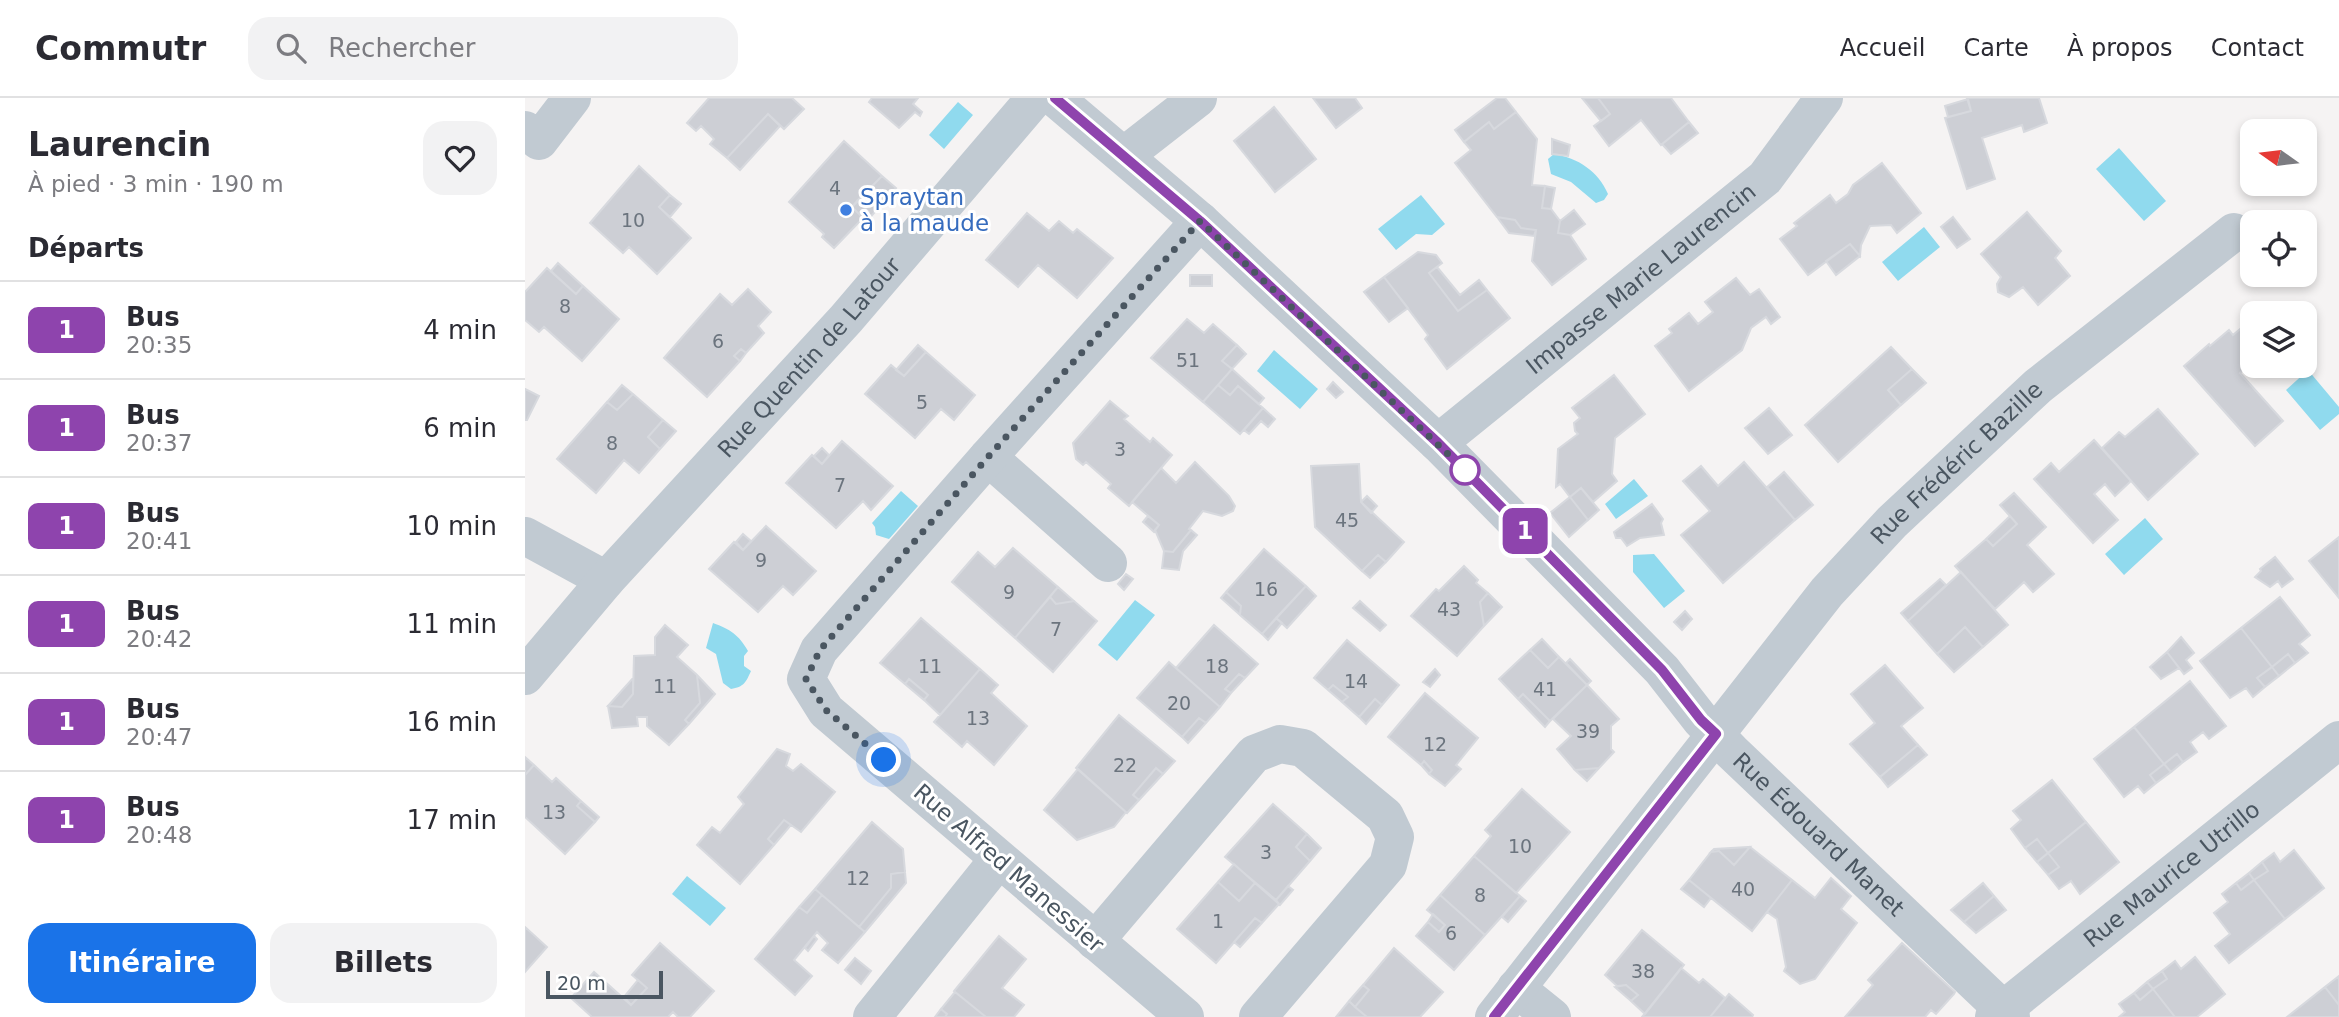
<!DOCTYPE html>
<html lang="fr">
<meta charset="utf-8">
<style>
:root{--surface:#fff;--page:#f2f2f3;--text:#2b2b33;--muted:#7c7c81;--line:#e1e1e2;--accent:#1a73e8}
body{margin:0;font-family:"DejaVu Sans",sans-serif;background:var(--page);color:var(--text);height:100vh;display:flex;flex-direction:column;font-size:26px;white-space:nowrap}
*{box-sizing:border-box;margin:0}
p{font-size:23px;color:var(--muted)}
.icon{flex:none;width:38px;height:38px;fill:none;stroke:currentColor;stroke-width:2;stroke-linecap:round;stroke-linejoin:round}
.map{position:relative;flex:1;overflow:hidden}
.details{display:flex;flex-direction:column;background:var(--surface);width:525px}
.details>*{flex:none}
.badge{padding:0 14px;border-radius:10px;font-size:24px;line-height:46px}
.needle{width:46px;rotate:284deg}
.buttons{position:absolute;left:1715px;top:21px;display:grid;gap:14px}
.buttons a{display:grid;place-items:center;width:77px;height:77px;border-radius:14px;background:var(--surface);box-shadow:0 4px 10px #0003;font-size:35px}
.scale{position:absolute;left:21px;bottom:18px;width:117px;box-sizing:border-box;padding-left:7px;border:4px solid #4a5661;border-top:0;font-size:19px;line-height:24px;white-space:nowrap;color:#4a5661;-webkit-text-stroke:5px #fff;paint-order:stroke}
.you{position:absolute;width:35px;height:35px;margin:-18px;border:5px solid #fff;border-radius:50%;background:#1a73e8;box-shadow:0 0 0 10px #1a73e833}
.map>.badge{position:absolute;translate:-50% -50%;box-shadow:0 0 0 4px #fff}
h2{padding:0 28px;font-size:26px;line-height:63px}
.round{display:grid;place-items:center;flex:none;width:74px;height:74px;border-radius:21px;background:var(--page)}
.headline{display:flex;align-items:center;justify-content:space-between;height:119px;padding:0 28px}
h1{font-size:33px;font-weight:800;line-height:52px}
.button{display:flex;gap:14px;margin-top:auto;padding:14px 28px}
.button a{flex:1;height:80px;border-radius:21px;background:var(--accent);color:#fff;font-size:28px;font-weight:800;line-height:80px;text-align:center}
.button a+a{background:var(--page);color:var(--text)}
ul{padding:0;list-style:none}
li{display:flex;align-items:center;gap:21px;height:98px;padding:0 28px;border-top:2px solid var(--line)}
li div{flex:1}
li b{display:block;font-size:26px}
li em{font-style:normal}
li .badge{min-width:77px;font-weight:700;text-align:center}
header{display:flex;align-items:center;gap:42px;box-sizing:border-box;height:98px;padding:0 35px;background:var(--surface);border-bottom:2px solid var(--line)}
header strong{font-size:33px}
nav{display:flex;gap:38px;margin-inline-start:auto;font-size:24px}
.search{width:490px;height:63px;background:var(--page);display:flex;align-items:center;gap:18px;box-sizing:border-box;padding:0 24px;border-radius:21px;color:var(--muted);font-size:26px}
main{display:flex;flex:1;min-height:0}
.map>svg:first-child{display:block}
.water{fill:#90daee}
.building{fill:#cdcfd5;stroke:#d7d9de;stroke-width:2}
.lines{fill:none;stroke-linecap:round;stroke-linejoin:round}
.minor{stroke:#c1cad2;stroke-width:38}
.line-casing{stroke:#fff;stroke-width:16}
.line{stroke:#8e44ad;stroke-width:10}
.walk{stroke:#4a5661;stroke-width:7;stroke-dasharray:0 12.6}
.shop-dot{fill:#3f7fe0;stroke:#fff;stroke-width:2.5}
.stop-dot{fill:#fff;stroke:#8e44ad;stroke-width:3.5}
.labels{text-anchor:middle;stroke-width:6;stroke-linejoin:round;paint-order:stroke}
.number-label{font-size:19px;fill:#6b747e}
.shop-label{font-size:23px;fill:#366cbe;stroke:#fff;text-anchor:start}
.street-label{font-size:23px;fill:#4a5661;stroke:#fff}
</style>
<header>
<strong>Commutr</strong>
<div class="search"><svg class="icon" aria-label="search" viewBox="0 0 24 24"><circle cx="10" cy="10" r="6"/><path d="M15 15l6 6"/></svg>Rechercher</div>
<nav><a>Accueil</a><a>Carte</a><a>À propos</a><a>Contact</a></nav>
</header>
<main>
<section class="details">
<div class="headline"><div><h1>Laurencin</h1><p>À pied · 3 min · 190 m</p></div><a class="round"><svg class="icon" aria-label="heart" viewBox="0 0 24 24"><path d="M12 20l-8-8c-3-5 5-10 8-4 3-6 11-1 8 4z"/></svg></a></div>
<h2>Départs</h2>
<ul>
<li><span class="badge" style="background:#8e44ad;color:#fff">1</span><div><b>Bus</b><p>20:35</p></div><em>4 min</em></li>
<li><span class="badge" style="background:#8e44ad;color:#fff">1</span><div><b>Bus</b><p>20:37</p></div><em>6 min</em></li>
<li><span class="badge" style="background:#8e44ad;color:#fff">1</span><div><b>Bus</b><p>20:41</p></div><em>10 min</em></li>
<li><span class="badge" style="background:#8e44ad;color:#fff">1</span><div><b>Bus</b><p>20:42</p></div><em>11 min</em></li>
<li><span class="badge" style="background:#8e44ad;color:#fff">1</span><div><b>Bus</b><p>20:47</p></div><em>16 min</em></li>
<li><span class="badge" style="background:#8e44ad;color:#fff">1</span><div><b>Bus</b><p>20:48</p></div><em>17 min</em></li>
</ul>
<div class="button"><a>Itinéraire</a><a>Billets</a></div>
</section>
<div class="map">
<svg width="1814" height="919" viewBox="0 0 1814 919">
<rect width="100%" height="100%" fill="#f5f3f3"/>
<path class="water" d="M433 4 448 17 419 51 404 37Z
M1594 50 1641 103 1619 123 1571 71Z
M1029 56C1053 60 1073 73 1083 96L1079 102 1071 105 1046 84 1026 76 1023 61Z
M896 97 920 126 907 137 891 136 871 152 853 131Z
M1399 129 1415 149 1373 183 1357 164Z
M749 252 793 291 775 311 732 273Z
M1783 272 1814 309V316L1795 332 1761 292Z
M1109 381 1123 398 1091 421 1080 406Z
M376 393 393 408 364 441 351 437 350 429 347 425Z
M1620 420 1638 441 1599 477 1580 456Z
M1129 456 1160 493 1139 510 1108 474V457Z
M610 502 630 517 592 563 573 547Z
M188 525C205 531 214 537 223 553L219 558V568L226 573C221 584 219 589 206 591L198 585 191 556 181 550Z
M162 778 201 810 185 828 147 796Z"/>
<path class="building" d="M184 0H267L279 11 259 31 243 16 202 60 185 46 189 41 176 28 171 33 162 25Z
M347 0H393L388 6 397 14 395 18 390 14 374 30 344 4Z
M788 0H830L837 10 811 30Z
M972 0H980L991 14 969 31 964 24 939 44 930 32Z
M1057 0H1073L1085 16 1076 23Z
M1073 0H1146L1164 24 1136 47 1116 22 1084 48 1069 28 1085 16Z
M1442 0H1514L1522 25 1499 34 1497 27 1457 40 1470 81 1442 91 1420 20 1446 13Z
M1443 1 1446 13 1423 19 1420 8Z
M749 9 791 61 750 94 709 43Z
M991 14 1012 41 1007 87 1020 88 1017 110 1026 111 1035 123 1033 135 1045 137 1061 161 1027 187 1007 163 1011 132 996 130 990 122 972 119 930 65 946 52 939 44 964 24 969 31Z
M243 16 255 28 215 72 202 60Z
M1164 24 1173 35 1146 56 1137 46Z
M1027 41 1045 47 1043 58 1027 56Z
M319 43 357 78 327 109 338 120 309 150 297 139 299 136 264 104Z
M1357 65 1396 115 1372 135 1366 127 1345 128 1336 147 1335 158 1325 146 1283 177 1255 141 1272 128 1269 125 1305 97 1311 105 1323 96 1328 87Z
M114 68 145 97 134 109 166 140 132 176 104 149 98 155 65 125Z
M357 78 371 90 342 123 338 120 344 114 332 103Z
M1020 88 1030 90 1026 111 1017 110Z
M145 97 156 106 145 119 134 109Z
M332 103 344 114 338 120 327 109Z
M1049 112 1060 126 1045 137 1033 135 1035 123Z
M1502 114 1536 153 1530 160 1545 178 1513 207 1498 189 1484 199 1473 194 1472 186 1476 179 1456 156Z
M502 115 524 133 534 123 548 135 552 131 588 160 552 200 513 167 493 189 461 162Z
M972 119 990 122 996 130 1011 132 1009 138 984 135Z
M1428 119 1445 141 1432 150 1416 129Z
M1325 146 1335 158 1311 177 1301 163Z
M893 154 911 157 917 165 904 175 933 213 962 192 985 220 922 271 900 241 903 237 859 179Z
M33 165 58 188 51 196 26 173Z
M912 169 935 197 954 182 962 192 933 213 904 175Z
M22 170 51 196 58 188 94 221 57 263 19 229 14 234 0 222V194Z
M665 177H687V188H665Z
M859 179 883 210 864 224 839 194Z
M1211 180 1225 197 1234 191 1255 219 1246 226 1241 219 1226 230 1217 252 1164 293 1130 248 1147 235 1144 231 1164 215 1173 226 1188 214 1180 204Z
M223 191 246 214 233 228 239 235 221 255 216 251 209 258 215 263 182 299 139 260 195 196 207 207Z
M662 221 679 235 688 226 712 247 697 263 707 271 678 304 626 260Z
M1727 221V264L1715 275 1758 323 1730 348 1659 268 1684 246 1685 248 1704 232 1708 237Z
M393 247 401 254 379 278 371 272Z
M712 247 721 256 707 271 697 263Z
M1366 249 1387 271 1363 292 1376 307 1313 364 1280 327Z
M216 251 221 255 215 263 209 258Z
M401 254 450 297 429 322 416 311 390 340 340 296 366 267 379 278Z
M707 271 739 300 734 306 713 288 705 297 693 287Z
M1387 271 1401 285 1376 307 1363 292Z
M1089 277 1120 316 1090 340 1087 376 1092 383 1068 404 1056 390 1045 399 1035 386 1031 389 1033 351 1053 336 1050 333 1049 325 1055 320 1047 310Z
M808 284 818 294 811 300 802 291Z
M97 287 108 296 92 312 82 304Z
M693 287 705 297 713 288 738 310 715 336 678 304Z
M0 291 14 298 2 322H0Z
M108 296 138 322 123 339 135 351 114 375 99 362 71 395 32 361 82 304 92 312Z
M585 303 603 318 599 321 625 344 628 340 647 357 604 408 583 390 586 386 561 364 558 367 551 361 548 345Z
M738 310 750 321 743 329 736 323 724 336 719 332Z
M1244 310 1267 337 1243 356 1220 330Z
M1633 311 1673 356 1623 402 1577 350 1594 334 1600 339Z
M138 322 151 333 135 351 123 339Z
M1569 342 1606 383 1590 398 1580 386 1569 396 1593 422 1568 445 1509 381 1526 365 1534 374Z
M317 343 368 388 346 412 338 403 311 430 261 385 287 357 297 366Z
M297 350 304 357 297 366 289 358Z
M670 364 704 398 710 408 708 413 697 418 678 413 664 431 666 432 648 454 639 453 630 432 634 427 607 404 636 370 651 385Z
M1219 364 1270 422 1198 485 1156 437 1185 413 1158 383 1176 368 1193 388Z
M834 366 836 404 879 444 861 464 853 457 837 473 790 429 786 368Z
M1259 374 1288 407 1270 422 1242 389Z
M1056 390 1074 412 1063 422 1045 399Z
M1489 395 1521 429 1502 447 1529 476 1508 494 1499 484 1470 511 1430 468 1461 441 1468 448 1492 426 1475 407Z
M842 398 852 408 846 415 836 404Z
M1045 399 1063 422 1044 439 1025 415Z
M1127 406 1138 421 1136 425 1139 437 1115 440 1102 448 1096 440H1091L1089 434Z
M623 418 634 427 629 434 618 424Z
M1485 418 1492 426 1468 448 1461 441Z
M241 428 291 473 268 497 258 488 233 514 184 471 209 444 218 452Z
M666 432 672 437 658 453 654 472 637 470 639 453 648 454Z
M218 436 226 443 218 452 211 444Z
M1814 439V500L1784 463Z
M488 450 533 489 490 540 427 484 453 454 470 469Z
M739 451 781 488 737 536 715 517 716 508 701 494Z
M853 457 861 464 845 480 837 473Z
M1750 459 1768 481 1757 489 1753 483 1745 489 1730 479 1736 473 1735 471Z
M939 468 953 482 951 485 963 495 955 504 959 528 932 558 886 518 911 491 914 493Z
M1436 474 1483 527 1458 549 1440 529 1412 556 1383 523Z
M601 476 608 481 599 492 593 486Z
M1415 481 1421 487 1383 523 1376 515Z
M781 488 791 498 762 530 751 520Z
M533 489 549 503 531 506 525 499Z
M701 494 716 508 715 517 696 500Z
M963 495 977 509 959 528 955 504Z
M525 499 531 506 549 503 572 523 528 574 490 540Z
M1755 499 1785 537 1774 546 1783 555 1770 565 1763 556 1747 569 1716 530Z
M835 503 861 527 855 533 828 510Z
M1160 513 1167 521 1157 532 1149 524Z
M396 520 455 571 415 617 399 602 403 597 384 581 380 586 355 565Z
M751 520 757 525 743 542 737 536Z
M140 527 163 547 152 559 172 577 175 605 160 622 164 626 144 647 122 628V619H112L113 628 87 630 83 608 97 609 108 596 109 558 130 557V539Z
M689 527 733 566 720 580 714 576 700 591 706 595 695 609 651 570Z
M1440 529 1458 549 1429 574 1412 556Z
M1716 530 1747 569 1732 580 1740 589 1728 599 1721 590 1705 600 1675 563Z
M1656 539 1669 555 1661 562 1667 570 1659 576 1642 554Z
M1017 541 1034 559 1023 570 1005 552Z
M822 542 874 587 857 607 850 601 834 619 817 604 823 599 808 587 803 592 789 580Z
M1005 552 1023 570 1034 559 1062 587 1025 623 998 596 993 601 974 581Z
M1642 554 1654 570 1636 581 1625 569Z
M1763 556 1770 565 1754 578 1747 569Z
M1045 561 1066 583 1062 587 1041 565Z
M644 564 695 609 681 625 674 620 657 639 612 600Z
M1360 567 1398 610 1376 628 1393 647 1355 679 1325 646 1350 625 1326 596Z
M1747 569 1754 578 1740 589 1732 580Z
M455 571 473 587 466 595 502 628 469 667 442 643 437 649 409 624Z
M910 571 915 577 905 589 898 584Z
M714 576 720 580 706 595 700 591Z
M172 577 190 596 164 626 160 622 175 605Z
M108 580V596L97 609 83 608Z
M384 581 403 597 399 602 380 586Z
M1665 583 1701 628 1684 641 1678 634 1665 644 1672 654 1658 664 1652 656 1639 666 1609 629Z
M808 587 823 599 817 604 803 592Z
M1062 587 1094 621 1086 628V651L1089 654 1074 670 1050 672 1032 651 1046 638 1028 621Z
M900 595 953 640 931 667 936 671 920 688 904 676 907 672 899 663 896 667 863 639Z
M998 596 1025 623 1020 629 993 601Z
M850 601 857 607 841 626 834 619Z
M594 617 650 663 638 676 631 670 608 697 614 702 602 715 551 670Z
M674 620 681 625 663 645 657 639Z
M1609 629 1639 666 1625 677 1631 685 1619 695 1613 688 1599 699 1569 661Z
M1393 647 1402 657 1363 689 1355 679Z
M252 651 265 656 261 668 268 673 276 666 310 694 276 734 259 722 243 741 249 747 215 786 172 747 187 729 195 735 219 706 213 699Z
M1652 656 1658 664 1646 674 1639 666Z
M0 659 9 667 0 677Z
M899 663 907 672 904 676 896 667Z
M1639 666 1646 674 1631 685 1625 677Z
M9 667 27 684 31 680 56 703 52 708 70 724 40 756 0 719V677Z
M631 670 638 676 614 702 608 697Z
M1074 670 1062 683 1050 672Z
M553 671 601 714 589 729 552 742 519 712Z
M1527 682 1561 724 1523 755 1512 741 1500 750 1486 731 1496 722 1488 713Z
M997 691 1045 734 991 795 949 758 966 738 960 732Z
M56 703 74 719 70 724 52 708Z
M748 706 782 736 771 749 785 763 751 802 700 759Z
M259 722 266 727 249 747 243 741Z
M347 724 378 751 380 774 366 776V790L334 829 290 791Z
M1561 724 1594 764 1555 796 1546 783 1534 791 1523 777 1534 769 1523 755Z
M782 736 796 750 785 763 771 749Z
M1512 741 1523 755 1512 764 1500 750Z
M1225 749 1209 767 1194 753 1186 754 1189 751Z
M1225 749 1267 782 1227 833 1164 782 1186 754 1194 753 1209 767Z
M1769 752 1799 790 1760 821 1729 782 1743 773 1737 764 1749 755 1755 764Z
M1523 755 1534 769 1523 777 1512 764Z
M949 758 995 798 960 837 915 797Z
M1737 764 1743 773 1729 782 1724 775Z
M709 766 730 785 714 803 693 784Z
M380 774 381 785 340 834 334 829 366 790V776Z
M1724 775 1729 782 1716 792 1711 785Z
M1306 780 1326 798 1316 811 1332 825 1290 881 1275 886 1259 873 1261 869 1252 821 1242 814 1267 782 1290 800Z
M1164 782 1186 800 1179 809 1156 791Z
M1729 782 1760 821 1704 865 1690 848 1705 836 1689 815 1703 804 1697 796 1711 785 1716 792Z
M693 784 714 803 730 785 754 806 737 825 730 820 691 865 652 831Z
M1458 785 1469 798 1439 824 1426 812Z
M763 788 768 792 755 807 751 802Z
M290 791 297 797 282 815 274 809Z
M297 797 340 834 313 865 297 852 303 845 292 834 269 862 287 878 270 897 230 861 274 809 282 815Z
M915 797 960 837 929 872 891 838 903 824 914 834 920 827 902 812Z
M995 798 1001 803 983 824 977 819Z
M1469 798 1481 812 1451 835 1439 824Z
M908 816 920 827 914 834 903 824Z
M730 820 737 825 715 849 709 844Z
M0 829 22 849 0 874Z
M1117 832 1159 867 1120 916 1106 903 1113 897 1101 887 1092 888 1080 877Z
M289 838 292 841 283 853 280 850Z
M474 838 501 861 477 890 499 907 489 919H461L429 893Z
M135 845 189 893 165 919H153L148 914 143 919H67L46 900 69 874 106 907 122 890 107 877Z
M1377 845 1430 894 1429 896 1411 916 1406 912 1400 919H1320L1348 887 1343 882Z
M869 850 918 894 895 919H842L830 909 844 892 838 887Z
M1670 859 1700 896 1672 919H1650L1628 891 1642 881 1637 873 1650 863 1656 871Z
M330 860 346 873 336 886 320 872Z
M1156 870 1174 885 1178 881 1200 900 1185 919H1117Z
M1637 873 1642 881 1628 891 1622 884Z
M1814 878V907L1800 889Z
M113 882 122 890 106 907 99 899Z
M1622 884 1628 891 1615 902 1609 895Z
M838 887 844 892 830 909 824 903Z
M1101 887 1113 897 1106 903 1090 889Z
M1800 889 1814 907V919H1762Z
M1628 891 1650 919H1594L1600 914 1594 906 1609 895 1615 902Z
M430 894 461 919H420L422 916 416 911Z
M1204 896 1228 917 1227 919H1185Z
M824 903 830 909 842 919H811Z
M416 911 422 916 420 919H410Z"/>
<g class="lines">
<g class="minor">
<path id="s1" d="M530 0 675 123 913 345 1137 572 1176 622 1207 654 1486 919"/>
<path d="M0 32 14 43 47 0"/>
<path d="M600 57 673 0"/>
<path id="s2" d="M913 345 1240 80 1299 0"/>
<path d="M463 359 583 465"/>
<path d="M0 438 81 482"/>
<path id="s3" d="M0 578 81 482 321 221 510 0"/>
<path d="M570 843 729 656 755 646 778 650 860 718 870 739 863 767 733 919"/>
<path d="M991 890 1027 919"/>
<path d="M347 919 473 762"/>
<path d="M660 919 301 613 281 581 294 552 463 359 675 123"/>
<path id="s4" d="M969 919 1302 494 1367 424 1513 288 1709 134"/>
<path id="s5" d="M1469 919 1814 642"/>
</g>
</g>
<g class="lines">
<defs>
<path id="line" d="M530 0 675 123 913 345 1137 572 1176 622 1191 636 969 919"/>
</defs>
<use href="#line" class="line-casing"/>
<use href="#line" class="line"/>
<path class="walk" d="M359 662 301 612 281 581 295 552 463 359 675 123 940 372"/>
</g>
<circle class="shop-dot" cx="321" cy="112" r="7"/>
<circle class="stop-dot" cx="940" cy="372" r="14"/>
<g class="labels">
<g class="number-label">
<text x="310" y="97">4</text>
<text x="108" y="129">10</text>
<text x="40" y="215">8</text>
<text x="193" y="250">6</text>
<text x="663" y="269">51</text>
<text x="397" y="311">5</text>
<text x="87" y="352">8</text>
<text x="595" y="358">3</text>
<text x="315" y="394">7</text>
<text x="822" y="429">45</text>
<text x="236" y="469">9</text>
<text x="741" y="498">16</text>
<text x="484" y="501">9</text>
<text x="924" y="518">43</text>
<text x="531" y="538">7</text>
<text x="405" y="575">11</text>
<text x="692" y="575">18</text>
<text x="831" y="590">14</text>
<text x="140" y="595">11</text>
<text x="1020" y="598">41</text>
<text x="654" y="612">20</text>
<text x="453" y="627">13</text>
<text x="1063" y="640">39</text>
<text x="910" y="653">12</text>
<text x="600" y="674">22</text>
<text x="29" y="721">13</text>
<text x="995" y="755">10</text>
<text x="741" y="761">3</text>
<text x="333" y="787">12</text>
<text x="1218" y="798">40</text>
<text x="955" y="804">8</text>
<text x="693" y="830">1</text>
<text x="926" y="842">6</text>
<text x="1118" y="880">38</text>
</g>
<g class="shop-label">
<text x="335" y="107">Spraytan<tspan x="335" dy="26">à la maude</tspan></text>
</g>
<g class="street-label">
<text dy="8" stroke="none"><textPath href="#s2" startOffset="261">Impasse Marie Laurencin</textPath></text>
<text dy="8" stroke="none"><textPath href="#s3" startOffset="427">Rue Quentin de Latour</textPath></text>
<text dy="8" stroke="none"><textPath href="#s4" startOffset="723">Rue Frédéric Bazille</textPath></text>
<text dy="8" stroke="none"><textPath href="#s1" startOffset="1062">Rue Édouard Manet</textPath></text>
<text transform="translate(484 770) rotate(41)" y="8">Rue Alfred Manessier</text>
<text dy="8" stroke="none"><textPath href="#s5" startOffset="228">Rue Maurice Utrillo</textPath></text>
</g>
</g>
</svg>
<div class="buttons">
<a><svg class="needle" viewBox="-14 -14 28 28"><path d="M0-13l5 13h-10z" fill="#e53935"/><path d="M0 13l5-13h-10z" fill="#7c7c81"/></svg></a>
<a><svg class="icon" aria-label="locate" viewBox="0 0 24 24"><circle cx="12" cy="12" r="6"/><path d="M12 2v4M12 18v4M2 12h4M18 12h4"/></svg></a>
<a><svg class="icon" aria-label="layers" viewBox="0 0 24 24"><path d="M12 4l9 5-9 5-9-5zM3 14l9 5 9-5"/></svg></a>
</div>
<div class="scale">20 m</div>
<div class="you" style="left:359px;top:662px"></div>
<b class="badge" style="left:1000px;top:433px;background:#8e44ad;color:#fff">1</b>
</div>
</main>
